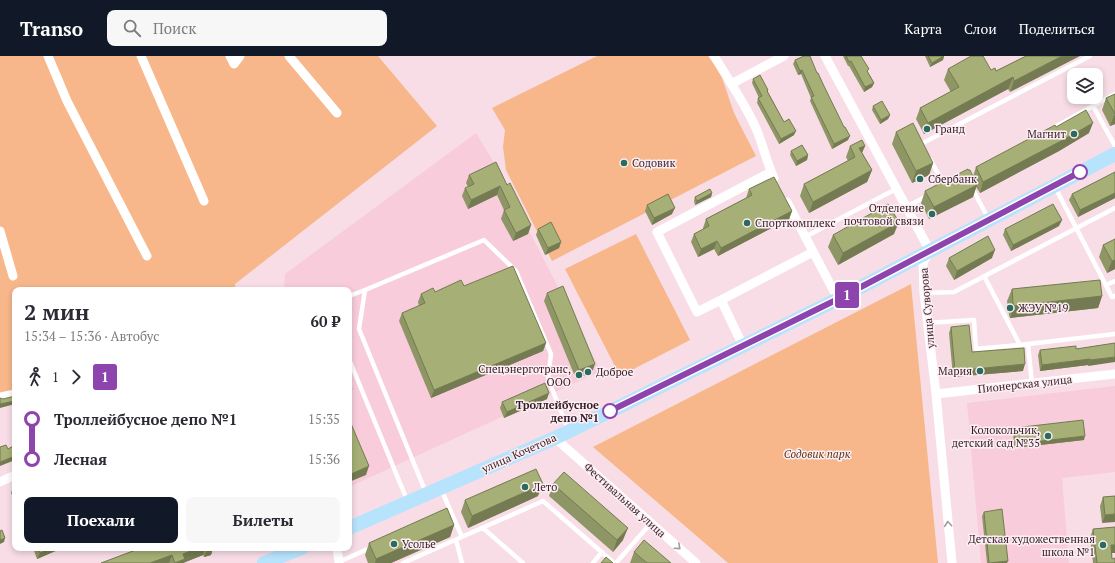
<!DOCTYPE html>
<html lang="ru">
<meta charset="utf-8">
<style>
:root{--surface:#fff;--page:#f7f7f7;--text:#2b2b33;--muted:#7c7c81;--accent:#111827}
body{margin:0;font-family:"PT Serif",serif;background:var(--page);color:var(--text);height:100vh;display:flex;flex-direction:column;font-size:15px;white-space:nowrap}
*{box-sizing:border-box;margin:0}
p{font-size:13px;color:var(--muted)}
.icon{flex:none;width:22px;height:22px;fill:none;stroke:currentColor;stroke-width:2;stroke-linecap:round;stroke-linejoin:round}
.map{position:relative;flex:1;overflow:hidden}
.side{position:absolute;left:12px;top:231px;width:340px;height:264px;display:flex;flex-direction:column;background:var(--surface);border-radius:8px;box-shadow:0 2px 6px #0003}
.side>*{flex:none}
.badge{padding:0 8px;border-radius:3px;font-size:14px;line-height:26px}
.tools{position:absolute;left:1067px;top:12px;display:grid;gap:8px}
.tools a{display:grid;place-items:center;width:36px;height:36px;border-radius:8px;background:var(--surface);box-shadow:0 2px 6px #0003;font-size:20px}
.map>.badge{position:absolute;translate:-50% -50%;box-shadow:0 0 0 2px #fff}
.legs{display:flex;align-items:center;gap:6px;height:44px;padding:0 12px;font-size:13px}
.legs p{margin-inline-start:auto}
.summary{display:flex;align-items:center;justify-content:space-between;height:68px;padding:0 12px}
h1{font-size:22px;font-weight:600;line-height:30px}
.action{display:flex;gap:8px;margin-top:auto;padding:8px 12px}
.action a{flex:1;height:46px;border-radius:8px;background:var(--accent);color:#fff;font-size:16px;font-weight:600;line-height:46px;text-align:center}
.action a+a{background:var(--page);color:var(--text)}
ul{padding:0 12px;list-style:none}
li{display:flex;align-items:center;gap:14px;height:40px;font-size:15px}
li i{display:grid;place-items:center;width:6px;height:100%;margin:0 5px;background:currentColor}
li i::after{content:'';width:10px;height:10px;margin:-5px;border:3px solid;border-radius:50%;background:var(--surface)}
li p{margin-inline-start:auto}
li:first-child i{background:linear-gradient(#0000 50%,currentColor 0)}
li:last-child i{background:linear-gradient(currentColor 50%,#0000 0)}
header{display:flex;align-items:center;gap:24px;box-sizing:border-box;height:56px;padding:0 20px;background:var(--accent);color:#fff}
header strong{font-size:19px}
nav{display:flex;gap:22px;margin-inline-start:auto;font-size:14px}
.search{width:280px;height:36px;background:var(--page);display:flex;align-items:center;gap:10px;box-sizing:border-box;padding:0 14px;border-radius:8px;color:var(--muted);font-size:15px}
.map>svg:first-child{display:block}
.built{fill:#f8ccdb}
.green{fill:#f7b78b}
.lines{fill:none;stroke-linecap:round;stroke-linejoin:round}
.service{stroke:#fff;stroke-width:4.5}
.minor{stroke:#fff;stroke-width:9}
.primary{stroke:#b8e3fd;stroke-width:14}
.wall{fill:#8f9665}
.shaded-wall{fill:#747a52}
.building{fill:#a6af75;stroke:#747a52}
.oneway{stroke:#a4999d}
.line-1-casing{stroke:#fff;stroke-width:9}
.line-1{stroke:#8e44ad;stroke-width:6}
.poi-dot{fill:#296b5c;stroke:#fceef3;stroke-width:1.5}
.stop-1-dot{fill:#fff;stroke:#8e44ad;stroke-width:2}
.labels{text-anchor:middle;stroke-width:3;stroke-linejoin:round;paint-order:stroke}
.poi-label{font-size:11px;fill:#341d26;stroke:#fceef3;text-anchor:start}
.street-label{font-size:11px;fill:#341d26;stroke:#fceef3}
.stop-label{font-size:11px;font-weight:bold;fill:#341d26;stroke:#fceef3;text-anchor:end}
.park-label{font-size:11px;font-style:italic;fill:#5a3417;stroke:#fceef3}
</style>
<header>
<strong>Transo</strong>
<div class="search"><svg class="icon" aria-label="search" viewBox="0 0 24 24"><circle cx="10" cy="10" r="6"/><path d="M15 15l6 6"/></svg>Поиск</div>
<nav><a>Карта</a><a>Слои</a><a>Поделиться</a></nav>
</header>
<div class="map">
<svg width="1115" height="507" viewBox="0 0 1115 507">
<rect width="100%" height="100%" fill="#f8dde6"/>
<path class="built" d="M476 77 496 110 601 315 349 431V234H284L285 218Z
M1115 330V416L1062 422 1069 507H981L967 347Z"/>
<path class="green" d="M0 0H378L437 70 235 228 236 234H15V342H0Z
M597 0H708L720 16 734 57 756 100 552 205 506 114 503 91 505 74 492 52Z
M636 178 690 284 620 320 565 213Z
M911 228 938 507H728L593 391Z"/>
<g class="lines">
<path class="service" d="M1093 50 1115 90
M1051 73 1115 38
M923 91 921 88 1090 0
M930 103 945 130
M1055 131 1112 241 1115 240
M972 132 988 162
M906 151 929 139
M805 181 896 133
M984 220 1020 289
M1106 229 1115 225
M924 237 954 236 1115 152
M349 240 365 234
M927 267 974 264 976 293 1028 288 1115 278
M1028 288 1032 328
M349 303 407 444
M441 433 462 481
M426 437 359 273 365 234 484 184 516 215 551 298 548 323 568 373
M483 472 523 507
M456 484 462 507
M339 506 372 491
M403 507 543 445 614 507
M593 507 602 496
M616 507 651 467"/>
<path class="minor" d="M48 0 67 45 147 200
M141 0 204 145
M230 0 234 8 240 0
M289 0 337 57
M714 0C727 21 741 42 752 64 762 82 765 103 774 122
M825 0 930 195 923 207 924 237 936 338 952 507
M731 28 784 0
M787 146 838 243
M0 175 13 220
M721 244 813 196
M743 290 721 244 697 256 657 176 771 116
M936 338 1115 318
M0 341 15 338
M555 382 696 507
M0 426 15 419
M337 492 339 507"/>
<path class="primary" d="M349 472 555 382 623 349 838 243 1115 98
M264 507 302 492"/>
</g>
<path class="wall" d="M843 0H861L868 16 874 27 872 31 864 36 849 10H848Z
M925 0H944L943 4 930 11Z
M1026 0 1010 36 1008 33 924 78 916 63 920 52 951 36 944 24 948 13 991 14 996 15Z
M795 4 817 17 823 28V29L848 84 832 93 810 45 811 42 801 18 798 19 793 8Z
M753 23 768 34V36L784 66 794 79 779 88 757 47 758 42H759L752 27Z
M1115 38V68L1110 70 1102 54 1106 42Z
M873 50 890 59 888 63 880 68 872 54Z
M1056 71 1089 77 1059 95 980 137 976 131 973 141 929 163 921 147 925 135 973 120 976 111Z
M896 76 933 107 929 119 912 127 892 88Z
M850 90H865L862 97 872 114 867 126 809 157 800 140 804 128 848 105 846 101Z
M791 95 808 99 807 104 796 110 790 99Z
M1115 116V142L1078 161 1069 144 1072 138Z
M469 119 507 129 531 169 528 178 513 185 501 163 504 154 497 139 468 153 462 140 465 132 468 131 466 127Z
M749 133 792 155 789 163 718 200 714 193 698 201 691 186 694 178 703 173V172L706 163 746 142Z
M712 137 711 141 695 149 694 145 695 141Z
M647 149 672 158 652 169 645 155Z
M1059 170 1011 195 1003 179 1005 173Z
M538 173 561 186 559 192 545 199 536 179Z
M894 178 838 209 828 191 833 179Z
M1115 183V213L1107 217 1099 201 1103 189Z
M949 202H992L954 224 946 210Z
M1012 233 1102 240 1098 252 1010 262 1009 259 1007 245Z
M435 236 546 287 543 295 431 342 399 265 402 257 419 250 418 246 421 238Z
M547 237 592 316 576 323 544 245Z
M951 271 972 296 1023 315 953 321 949 277Z
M1115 287 1088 310V309L1040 315 1038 299 1040 294 1076 293Z
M547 343 504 362 500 352 502 346Z
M1014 372 1084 384 1014 392 1013 376Z
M14 428H15V445L11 437Z
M553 428 623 484 613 496 549 440Z
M538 440 468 472 461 456 465 444Z
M1115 440 1102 467 1100 450 1103 441Z
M984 456 1007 507H987L982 460Z
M454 469 450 481 391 507H368L365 499 369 487Z
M1115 471V497H1112V503L1115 507H1093L1090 482 1093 473Z
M33 492H61L60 493 37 503Z
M141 492H213L211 499 204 501 203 499 183 507H101Z
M634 496 671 507H630Z"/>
<path class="shaded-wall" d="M944 0 943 4 930 11 932 7Z
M1062 0H1080L1010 36 1014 25Z
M802 14 801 18 798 19 800 15Z
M1013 21 1008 33 924 78 928 67Z
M874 27 872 31 864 36 865 31Z
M1115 58V68L1110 70Z
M890 59 888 63 880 68 881 64Z
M1093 67 1089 77 1059 95 980 137 983 126Z
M796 75 794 79 779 88 781 83Z
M850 80 848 84 832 93 834 88Z
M865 90 860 101 859 92Z
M808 99 807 104 796 110 797 105Z
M933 107 929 119 912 127 916 115Z
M872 114 867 126 809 157 813 146Z
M977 129 973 141 929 163 934 151Z
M500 130 497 139 468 153 471 144Z
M712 137 711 141 695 149 697 145Z
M1115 137V142L1078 161 1080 154Z
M675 152 672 158 652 169 654 162Z
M792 155 789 163 718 200 721 192Z
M1062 164 1059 170 1011 195 1013 189Z
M899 166 894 178 838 209 843 197Z
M531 169 528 178 513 185 516 177Z
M717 185 714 193 698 201 701 193Z
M561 186 559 192 545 199 548 192Z
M995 194 992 202 954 224 957 215Z
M1115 204V213L1107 217 1112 205Z
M1102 240 1098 252 1010 262 1014 250Z
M546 287 543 295 431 342 434 334Z
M1115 301V306L1088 310 1090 304Z
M1090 303 1088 309 1040 315 1042 309Z
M595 308 592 316 576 323 579 314Z
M1025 308 1023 315 953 321 955 315Z
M352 333 350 340H349V334Z
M549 337 547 343 504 362 507 356Z
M15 345V348L0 352V348Z
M1085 380 1084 384 1014 392 1016 388Z
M15 400V404L0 410V406Z
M369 410 366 419 349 426V419Z
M543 428 538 440 468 472 472 460Z
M1115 458V466L1102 467 1105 459Z
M454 469 450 481 391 507H375L376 503Z
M628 472 623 484 613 496 617 484Z
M5 482 4 486 0 488V484Z
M1111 489H1115V497H1108Z
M51 492H61L60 493 37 503 40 497Z
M198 492H205L203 499 183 507H175L183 498Z
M208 492H213L211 499 204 501Z
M172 499 169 507H150Z
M1008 505 1007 507H989Z"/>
<path class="building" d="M804 0H810L817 17H818L823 28 844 71H845L850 80 834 88 811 41 814 40 802 14 800 15 795 4Z
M846 0H861L869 13 867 15 874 27 865 31 851 5 849 6Z
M928 0H944L932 7Z
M971 0H983L991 14 995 12 996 15 1026 0H1062L1014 25 1013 21 928 67 920 52 959 31 948 13Z
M760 19 768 34 767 35 784 66 789 63 796 75 781 83 758 42 762 40 753 23Z
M1115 38V58L1106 42Z
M882 45 890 59 881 64 873 50Z
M1086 54 1093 67 1063 84 983 126 976 111 1055 69 1056 71Z
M913 67 933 107 916 115 896 76Z
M862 84 865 90 859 92 872 114 813 146 804 128 855 101 850 90Z
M802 89 808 99 797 105 791 95Z
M496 106 507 129 510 127 531 169 516 177 504 154 510 151 500 130 471 144 465 132 474 128 469 119Z
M968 113V114H970L977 129 934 151 925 135Z
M1115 116V137L1080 154 1072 138Z
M774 121 792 155 721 192 717 185 701 193 694 178 709 170 706 163 752 139 749 133Z
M710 133 712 137 697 145 695 141Z
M668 138 675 152 654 162 647 149Z
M888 148 899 166 843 197 833 179Z
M1053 148 1062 164 1013 189 1005 173Z
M551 166 561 186 548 192 538 173Z
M988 180 995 194 957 215 949 202Z
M1115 183V204L1112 205 1103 189Z
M513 210 546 287 434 334 402 257 425 247 421 238 433 232 435 236 461 224 464 230Z
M1100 224 1102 240 1014 250 1013 247 1012 233Z
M563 230 595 308 579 314 547 237Z
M969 269 972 296 1024 292 1025 308 955 315 951 271Z
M1115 287V301L1090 304V303L1042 309 1040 294 1076 290V293Z
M349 326 352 333 349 334Z
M545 327 549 337 507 356 502 346Z
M15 340V345L0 348V342L3 343Z
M349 363 369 410 349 419Z
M1083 364 1085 380 1016 388 1014 372Z
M6 389 8 393 15 389V400L0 406V391Z
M536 413 543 428 472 460 465 444Z
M564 416 628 472 617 484 553 428Z
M1115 440V458L1105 459 1103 441Z
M447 452 454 469 376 503 369 487Z
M1002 453 1008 505 989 507 984 456Z
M1115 471V489H1111L1112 503 1115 502V507H1097L1093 473Z
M2 474 5 482 0 484V475Z
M644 484 671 507H647L634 496Z
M38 492H51L40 497Z
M141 492H198L183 498 185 503 175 507 172 499 150 507H101Z
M606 501 613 507H601Z"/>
<defs><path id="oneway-chevron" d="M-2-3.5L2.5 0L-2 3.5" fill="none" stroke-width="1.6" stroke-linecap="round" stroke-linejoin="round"/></defs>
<g class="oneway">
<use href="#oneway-chevron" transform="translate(948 468) rotate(-95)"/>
<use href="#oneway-chevron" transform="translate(678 491) rotate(42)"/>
</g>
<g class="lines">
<defs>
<path id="line-1" d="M610 355 838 243 1080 116"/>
</defs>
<use href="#line-1" class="line-1-casing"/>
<use href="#line-1" class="line-1"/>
</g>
<g class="poi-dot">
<circle cx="927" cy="73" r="4"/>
<circle cx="1074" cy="78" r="4"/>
<circle cx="624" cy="107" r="4"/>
<circle cx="920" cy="123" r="4"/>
<circle cx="932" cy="158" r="4"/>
<circle cx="747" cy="167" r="4"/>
<circle cx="1010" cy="252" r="4"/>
<circle cx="980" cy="315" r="4"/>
<circle cx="588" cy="316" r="4"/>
<circle cx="579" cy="319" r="4"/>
<circle cx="1048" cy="380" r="4"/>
<circle cx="525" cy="431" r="4"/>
<circle cx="394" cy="488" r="4"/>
<circle cx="1103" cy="489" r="4"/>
</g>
<g class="stop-1-dot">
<circle cx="1080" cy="116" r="7"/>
<circle cx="610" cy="355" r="7"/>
</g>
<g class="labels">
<g class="poi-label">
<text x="935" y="77">Гранд</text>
<text x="1066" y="82" text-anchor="end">Магнит</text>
<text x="632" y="111">Содовик</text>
<text x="928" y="127">Сбербанк</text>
<text x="924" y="156" text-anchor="end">Отделение<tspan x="924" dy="13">почтовой связи</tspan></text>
<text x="755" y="171">Спорткомплекс</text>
<text x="1018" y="256">ЖЭУ №19</text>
<text x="571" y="317" text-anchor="end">Спецэнерготранс,<tspan x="571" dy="13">ООО</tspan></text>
<text x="972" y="319" text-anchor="end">Мария</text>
<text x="596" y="320">Доброе</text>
<text x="1040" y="378" text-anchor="end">Колокольчик,<tspan x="1040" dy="13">детский сад №35</tspan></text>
<text x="533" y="435">Лето</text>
<text x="1095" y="487" text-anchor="end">Детская художественная<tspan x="1095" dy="13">школа №1</tspan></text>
<text x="402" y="492">Усолье</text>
</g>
<g class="street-label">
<text transform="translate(927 252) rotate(-95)" y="4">улица Суворова</text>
<text transform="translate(1025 328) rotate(-6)" y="4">Пионерская улица</text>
<text transform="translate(519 397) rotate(-24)" y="4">улица Кочетова</text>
<text transform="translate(625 444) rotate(42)" y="4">Фестивальная улица</text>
</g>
<g class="stop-label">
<text x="599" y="353">Троллейбусное<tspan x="599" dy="13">депо №1</tspan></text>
</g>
<g class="park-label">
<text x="817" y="402">Содовик парк</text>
</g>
</g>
</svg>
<div class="tools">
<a><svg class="icon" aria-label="layers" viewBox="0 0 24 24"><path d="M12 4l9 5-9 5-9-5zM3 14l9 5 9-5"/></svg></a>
</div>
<b class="badge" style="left:847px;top:239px;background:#8e44ad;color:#fff">1</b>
<section class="side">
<div class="summary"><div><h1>2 мин</h1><p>15:34 – 15:36 · Автобус</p></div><b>60 ₽</b></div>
<div class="legs"><svg class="icon" aria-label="walk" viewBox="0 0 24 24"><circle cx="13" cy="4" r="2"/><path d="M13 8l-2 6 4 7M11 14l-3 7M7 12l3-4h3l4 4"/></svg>1<svg class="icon" aria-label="forward" viewBox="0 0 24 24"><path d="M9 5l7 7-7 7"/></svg><b class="badge" style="background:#8e44ad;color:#fff">1</b></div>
<ul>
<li><i style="color:#8e44ad"></i><b>Троллейбусное депо №1</b><p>15:35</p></li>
<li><i style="color:#8e44ad"></i><b>Лесная</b><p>15:36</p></li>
</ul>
<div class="action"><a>Поехали</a><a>Билеты</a></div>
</section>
</div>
